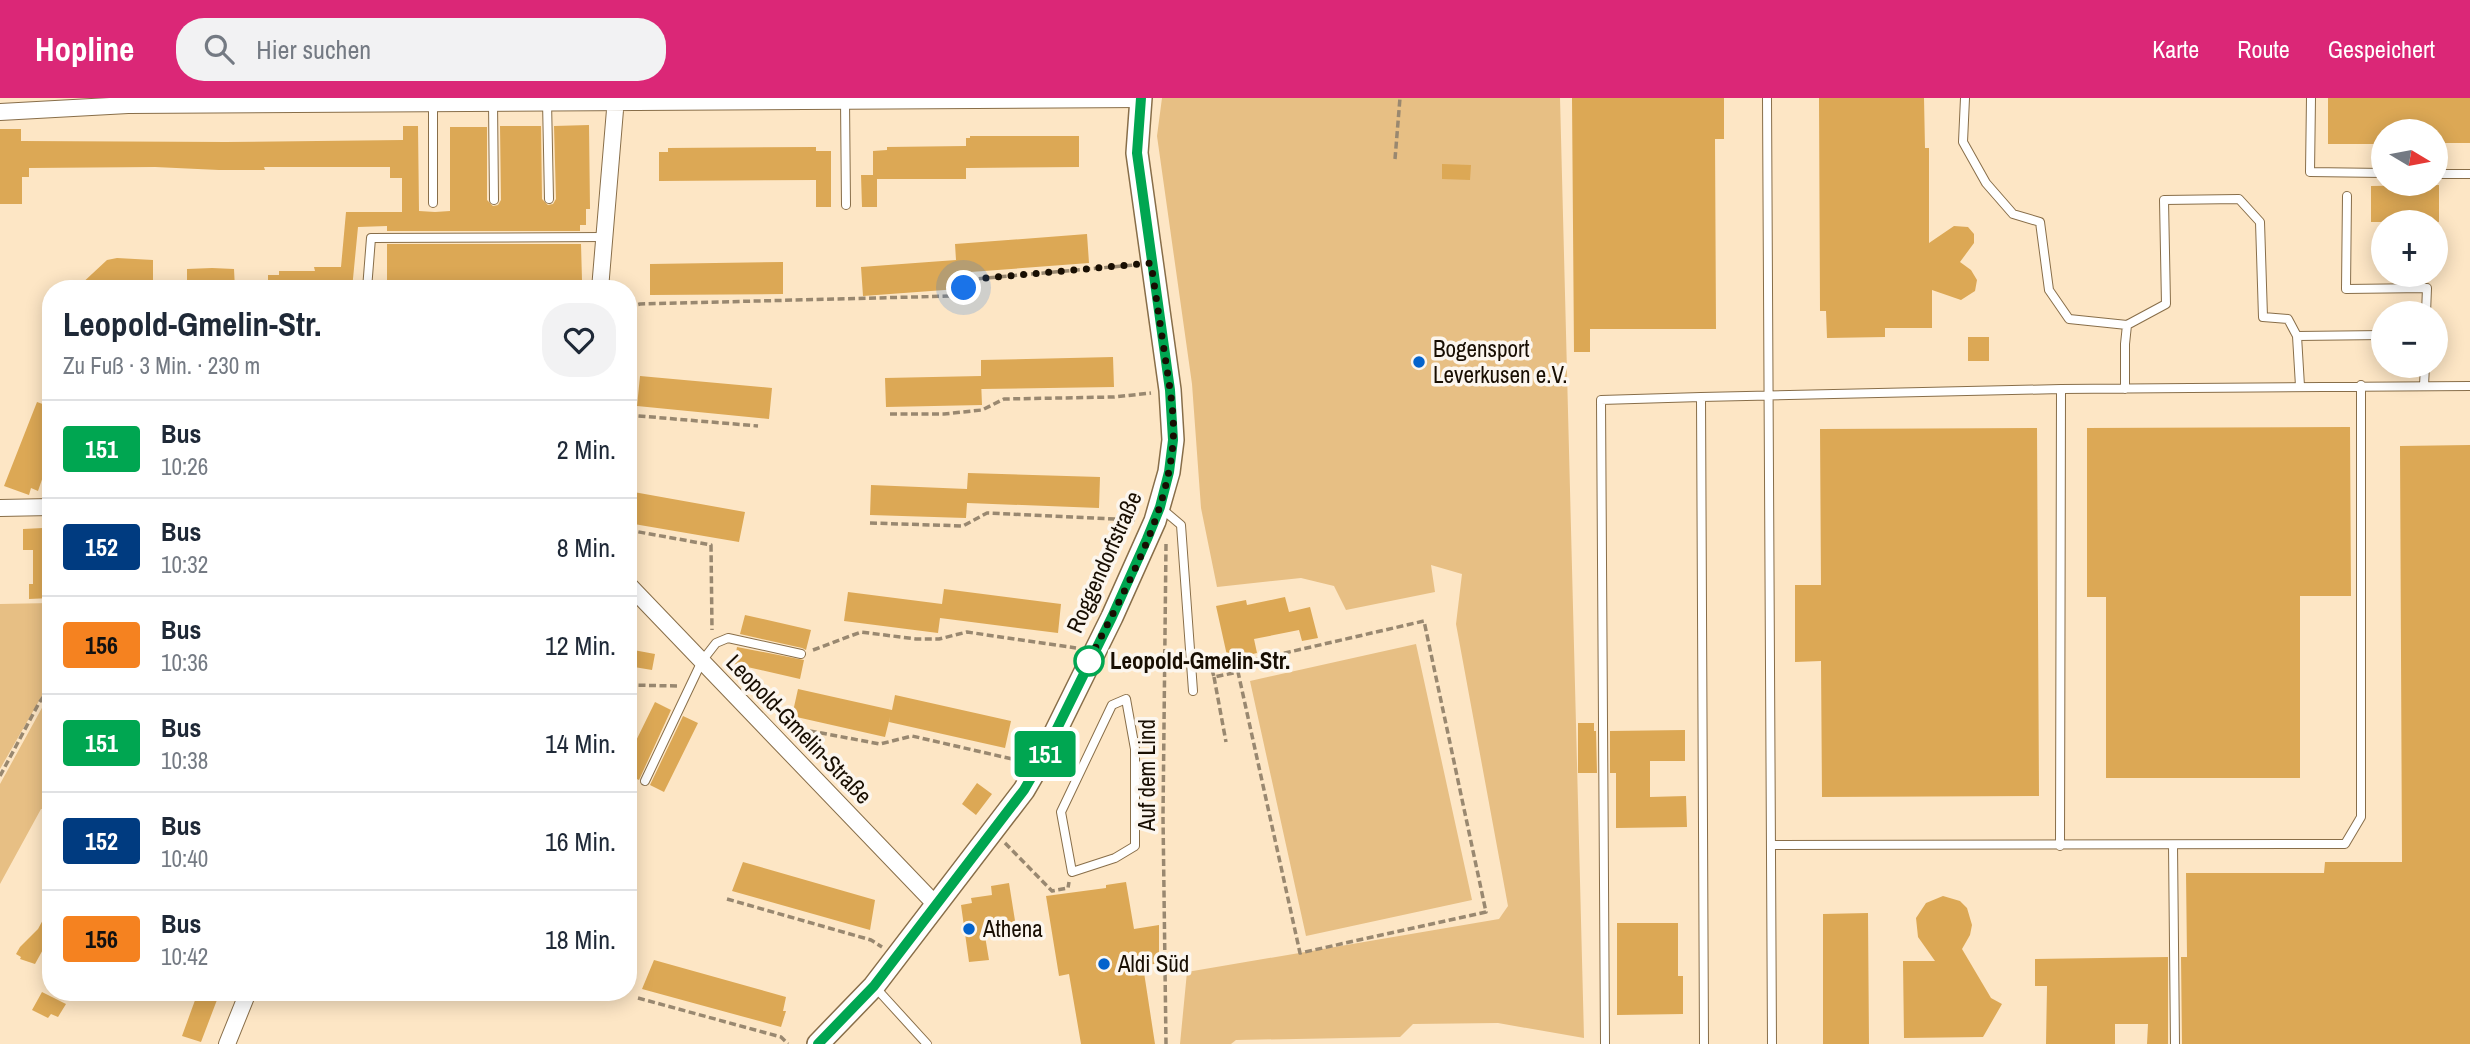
<!DOCTYPE html>
<html lang="de">
<meta charset="utf-8">
<style>
:root{--surface:#fff;--page:#f2f2f3;--text:#1f2937;--muted:#747a83;--line:#e0e1e3;--accent:#db2777}
body{margin:0;font-family:"Archivo Narrow",sans-serif;background:var(--page);color:var(--text);height:100vh;display:flex;flex-direction:column;font-size:26px;white-space:nowrap}
*{box-sizing:border-box;margin:0}
p{font-size:23px;color:var(--muted)}
.icon{flex:none;width:38px;height:38px;fill:none;stroke:currentColor;stroke-width:2;stroke-linecap:round;stroke-linejoin:round}
.map{position:relative;flex:1;overflow:hidden}
.side{position:absolute;left:42px;top:182px;width:595px;height:721px;display:flex;flex-direction:column;background:var(--surface);border-radius:28px;box-shadow:0 4px 18px #0003}
.side>*{flex:none}
.badge{padding:0 14px;border-radius:5px;font-size:24px;line-height:46px}
.needle{width:46px;rotate:100deg}
.controls{position:absolute;left:2371px;top:21px;display:grid;gap:14px}
.controls a{display:grid;place-items:center;width:77px;height:77px;border-radius:50%;background:var(--surface);box-shadow:0 4px 18px #0003;font-size:35px}
.you{position:absolute;width:35px;height:35px;margin:-18px;border:5px solid #fff;border-radius:50%;background:#1a73e8;box-shadow:0 0 0 10px #1a73e833}
.map>.badge{position:absolute;translate:-50% -50%;box-shadow:0 0 0 4px #fff}
.round{display:grid;place-items:center;flex:none;width:74px;height:74px;border-radius:28px;background:var(--page)}
.overview{display:flex;align-items:center;justify-content:space-between;height:119px;padding:0 21px}
h1{font-size:33px;font-weight:700;line-height:52px}
ul{padding:0;list-style:none}
li{display:flex;align-items:center;gap:21px;height:98px;padding:0 21px;border-top:2px solid var(--line)}
li div{flex:1}
li b{display:block;font-size:26px}
li em{font-style:normal}
li .badge{min-width:77px;font-weight:700;text-align:center}
header{display:flex;align-items:center;gap:42px;box-sizing:border-box;height:98px;padding:0 35px;background:var(--accent);color:#fff}
header strong{font-size:33px}
nav{display:flex;gap:38px;margin-inline-start:auto;font-size:24px}
.search{width:490px;height:63px;background:var(--page);display:flex;align-items:center;gap:18px;box-sizing:border-box;padding:0 24px;border-radius:28px;color:var(--muted);font-size:26px}
.map>svg:first-child{display:block}
.green{fill:#e7bf84}
.building{fill:#dca855}
.lines{fill:none;stroke-linecap:round;stroke-linejoin:round}
.lane-casing{stroke:#886e49;stroke-width:10}
.street-casing{stroke:#886e49;stroke-width:18}
.secondary-casing{stroke:#886e49;stroke-width:24}
.path{stroke:#998870;stroke-width:3.5;stroke-dasharray:7 3.5;stroke-linecap:butt}
.lane{stroke:#fff;stroke-width:8}
.street{stroke:#fff;stroke-width:16}
.secondary{stroke:#fff;stroke-width:21}
.line-casing{stroke:#fff;stroke-width:16}
.line{stroke:#00a651;stroke-width:10}
.walk{stroke:#180e02;stroke-width:7;stroke-dasharray:0 12.6}
.poi-dot{fill:#0463cc;stroke:#fcf6ee;stroke-width:2.5}
.stop-dot{fill:#fff;stroke:#00a651;stroke-width:3.5}
.labels{text-anchor:middle;stroke-width:7;stroke-linejoin:round;paint-order:stroke}
.poi-label{font-size:23px;fill:#180e02;stroke:#fcf6ee;text-anchor:start}
.street-label{font-size:23px;fill:#180e02;stroke:#fcf6ee}
.stop-label{font-size:23px;font-weight:bold;fill:#180e02;stroke:#fcf6ee;text-anchor:start}
</style>
<header>
<strong>Hopline</strong>
<div class="search"><svg class="icon" aria-label="search" viewBox="0 0 24 24"><circle cx="10" cy="10" r="6"/><path d="M15 15l6 6"/></svg>Hier suchen</div>
<nav><a>Karte</a><a>Route</a><a>Gespeichert</a></nav>
</header>
<div class="map">
<svg width="2470" height="946" viewBox="0 0 2470 946">
<rect width="100%" height="100%" fill="#fde6c5"/>
<path class="green" d="M1162 0H1560L1584 940 1498 925 1413 926 1400 939 1236 942 1231 946H1180L1187 874 1499 821 1508 808 1456 526 1462 476 1431 467 1435 494 1346 512 1334 488 1301 480 1217 489 1201 410 1192 286 1157 38Z
M51 505V582L0 671V506Z
M1416 546 1472 802 1306 838 1250 583Z
M49 597 51 711H41L0 786V686Z"/>
<path class="building" d="M1572 0H1724V41H1715L1716 231H1590V254H1574Z
M1819 0H1924L1925 50H1929V145L1954 128 1968 129 1974 136V145L1960 164 1971 172 1977 182 1975 193 1961 202 1932 192V230H1885V239L1827 240 1826 213H1820Z
M2328 0H2470V45H2436V33H2384V46H2328Z
M589 27 590 111H586V127H580V133H387V128L358 129 352 191H268V177H279V173H315L314 169H341L346 114H402V80H390V69H264L265 72H219L155 69 29 70V79H22V106H0V31H21V43L226 44 403 42V28H418L419 113 435 114 450 113V29H487V102L493 108 498 107 501 102 500 28H541L542 101 548 107 553 106 556 101 554 28Z
M970 38H1079V69L966 70V81H877V109H862L861 77H873V53L887 52V49L966 48V40H970Z
M816 49V53H831V109H816V82L659 83V54H668V50Z
M1442 66 1471 67 1470 82 1442 81Z
M2439 87V124H2371V88Z
M1087 136 1089 165 957 175 958 191 863 198 861 169 956 162 955 146Z
M387 146H581L582 182 387 183Z
M117 160 153 162V189H78L107 162Z
M783 164V196L650 197V166Z
M212 170 234 171 235 191H187V171Z
M1968 239H1989V263H1968Z
M1113 259 1114 289 981 291V282L982 307 886 309 885 280 981 278V262Z
M640 278 772 290 769 321 637 308Z
M37 304 51 309V366L48 364 38 393 31 390 29 397 4 388Z
M2350 329 2351 498H2300V680H2106V499H2087V330Z
M2037 330 2039 698 1822 699 1821 563 1795 564V487H1821L1820 331Z
M2470 347V946H2182L2181 859H2187L2186 775H2324L2325 764H2402L2400 348Z
M968 375 1100 379 1099 410 967 405 966 420 870 417 871 387 967 391Z
M628 393 745 414 739 444 628 425Z
M43 430V442H51V500L29 501V486H33V452H23V431Z
M944 491 1061 506 1058 535 940 520 938 535 844 523 848 494 942 506Z
M1285 499 1289 514 1310 509 1318 540 1302 543 1299 532 1254 541 1257 555 1228 562 1216 508 1246 502 1247 507Z
M745 517 811 532 806 552 802 550 740 536Z
M737 549 804 562 800 581 734 566Z
M628 551 655 556 652 572 628 568Z
M798 591 892 612 895 597 1011 623 1005 650 889 624 890 619 885 639 792 618Z
M655 604 671 612 639 682 628 677V659Z
M683 618 698 625 664 694 650 687Z
M1578 625H1594V633H1596L1597 675H1578Z
M1685 632V663H1650V699L1686 698 1687 729 1616 730V675H1610V633Z
M977 685 992 696 976 717 962 706Z
M743 764 875 802 870 832 732 793Z
M1126 784 1134 831 1159 827V865L1143 868 1155 946H1081L1069 876 1059 878 1046 798 1106 790V787Z
M1009 785 1016 829 1010 830 1011 834 985 838 989 862 969 864 961 807 972 805 971 800 992 797 991 788Z
M1943 798 1960 803 1967 810 1972 827 1970 837 1962 851 1991 900 2002 906 1983 939 1904 940 1903 863H1935L1918 839 1916 820 1926 805Z
M51 807V837L35 866 20 861 21 859 16 856 20 849 38 831Z
M1868 815 1869 946H1823V816Z
M1617 825H1678V878H1683V916L1617 917Z
M2168 859V946H2147L2148 926H2115V946H2046L2047 888H2035V861Z
M654 862 786 899 783 913H786L781 929 642 891Z
M42 894 66 906 58 919 51 916 48 920 32 912Z
M198 894H220L201 944 182 938Z"/>
<g class="lines">
<defs>
<path id="lane" d="M1767 0 1772 946
M1965 0 1963 44 1986 85 2013 116 2040 124 2049 192 2069 221 2127 227
M2311 0 2310 74 2384 75
M845 2 846 107
M547 3 549 101
M433 4V105
M493 4 494 102
M2436 76H2470
M2347 98 2346 191 2427 190 2426 215
M600 190 367 191 371 140 604 139
M2424 287 2425 268
M2300 288 2297 238 2384 237
M2125 291V246L2127 227 2166 206 2164 102 2239 101 2260 124 2263 219 2288 221 2297 238
M1162 411 1181 427 1193 593
M1126 601 1135 651V748L1115 760 1072 774 1061 714 1112 607Z
M645 683 702 563 716 545 728 540 801 556
M1772 747 2345 746 2361 719V287
M2173 747 2175 946
M2060 748 2061 291
M875 889 927 946
M1605 946 1601 302 1701 299
M1704 946 1701 299 2061 291 2470 288"/>
<path id="street" d="M0 14 128 7 1141 1
M600 191 616 0
M0 410 51 409
M628 486 937 808
M227 946 248 894"/>
<path id="secondary" d="M818 946 874 888 1024 692 1042 661 1112 519 1155 423 1169 374 1173 342 1170 292 1137 55 1141 0"/>
</defs>
<use href="#lane" class="lane-casing"/>
<use href="#street" class="street-casing"/>
<use href="#secondary" class="secondary-casing"/>
<path class="path" d="M1395 61 1400 0
M628 209 640 206 953 198 975 181 1134 167
M890 316H944L982 312 1004 301 1114 299 1151 295
M628 317 758 328
M870 425 963 428 987 415 1135 422
M628 432 711 447 712 532
M1166 446 1163 718 1166 946
M813 552 861 534 916 541H939L967 534 1076 550
M1204 569 1211 568 1214 579 1238 574 1300 855 1486 814 1424 523 1237 566 1238 574
M1214 579 1226 644
M628 587 677 588
M789 629 880 646 912 638 1021 663
M0 678 39 605 51 588
M1005 745 1052 793 1068 790 1069 784
M727 801 871 842 882 849
M638 900 781 939 788 946"/>
<use href="#lane" class="lane"/>
<use href="#street" class="street"/>
<use href="#secondary" class="secondary"/>
</g>
<g class="lines">
<defs>
<path id="line" d="M818 946 874 888 1024 692 1042 661 1112 519 1147 441 1160 409 1169 374 1173 342 1170 292 1137 55 1141 0"/>
</defs>
<use href="#line" class="line-casing"/>
<use href="#line" class="line"/>
<path class="walk" d="M964 190 975 181 1151 165C1156 198 1161 232 1166 265 1170 291 1175 319 1173 345 1166 423 1123 494 1089 563"/>
</g>
<g class="poi-dot">
<circle cx="1419" cy="264" r="7"/>
<circle cx="969" cy="831" r="7"/>
<circle cx="1104" cy="866" r="7"/>
</g>
<circle class="stop-dot" cx="1089" cy="563" r="14"/>
<g class="labels">
<g class="poi-label">
<text x="1433" y="259">Bogensport<tspan x="1433" dy="26">Leverkusen e.V.</tspan></text>
<text x="983" y="839">Athena</text>
<text x="1118" y="874">Aldi Süd</text>
</g>
<g class="street-label">
<text transform="translate(1104 464) rotate(-66)" y="8">Roggendorfstraße</text>
<text transform="translate(799 631) rotate(46)" y="8">Leopold-Gmelin-Straße</text>
<text transform="translate(1147 677) rotate(-90)" y="8">Auf dem Lind</text>
</g>
<g class="stop-label">
<text x="1110" y="571">Leopold-Gmelin-Str.</text>
</g>
</g>
</svg>
<div class="controls">
<a><svg class="needle" viewBox="-14 -14 28 28"><path d="M0-13l5 13h-10z" fill="#e53935"/><path d="M0 13l5-13h-10z" fill="#747a83"/></svg></a>
<a>+</a>
<a>−</a>
</div>
<div class="you" style="left:964px;top:190px"></div>
<b class="badge" style="left:1045px;top:656px;background:#00a651;color:#fff">151</b>
<section class="side">
<div class="overview"><div><h1>Leopold-Gmelin-Str.</h1><p>Zu Fuß · 3 Min. · 230 m</p></div><a class="round"><svg class="icon" aria-label="heart" viewBox="0 0 24 24"><path d="M12 20l-8-8c-3-5 5-10 8-4 3-6 11-1 8 4z"/></svg></a></div>
<ul>
<li><span class="badge" style="background:#00a651;color:#fff">151</span><div><b>Bus</b><p>10:26</p></div><em>2 Min.</em></li>
<li><span class="badge" style="background:#003b80;color:#fff">152</span><div><b>Bus</b><p>10:32</p></div><em>8 Min.</em></li>
<li><span class="badge" style="background:#f58220;color:#111">156</span><div><b>Bus</b><p>10:36</p></div><em>12 Min.</em></li>
<li><span class="badge" style="background:#00a651;color:#fff">151</span><div><b>Bus</b><p>10:38</p></div><em>14 Min.</em></li>
<li><span class="badge" style="background:#003b80;color:#fff">152</span><div><b>Bus</b><p>10:40</p></div><em>16 Min.</em></li>
<li><span class="badge" style="background:#f58220;color:#111">156</span><div><b>Bus</b><p>10:42</p></div><em>18 Min.</em></li>
</ul>
</section>
</div>
